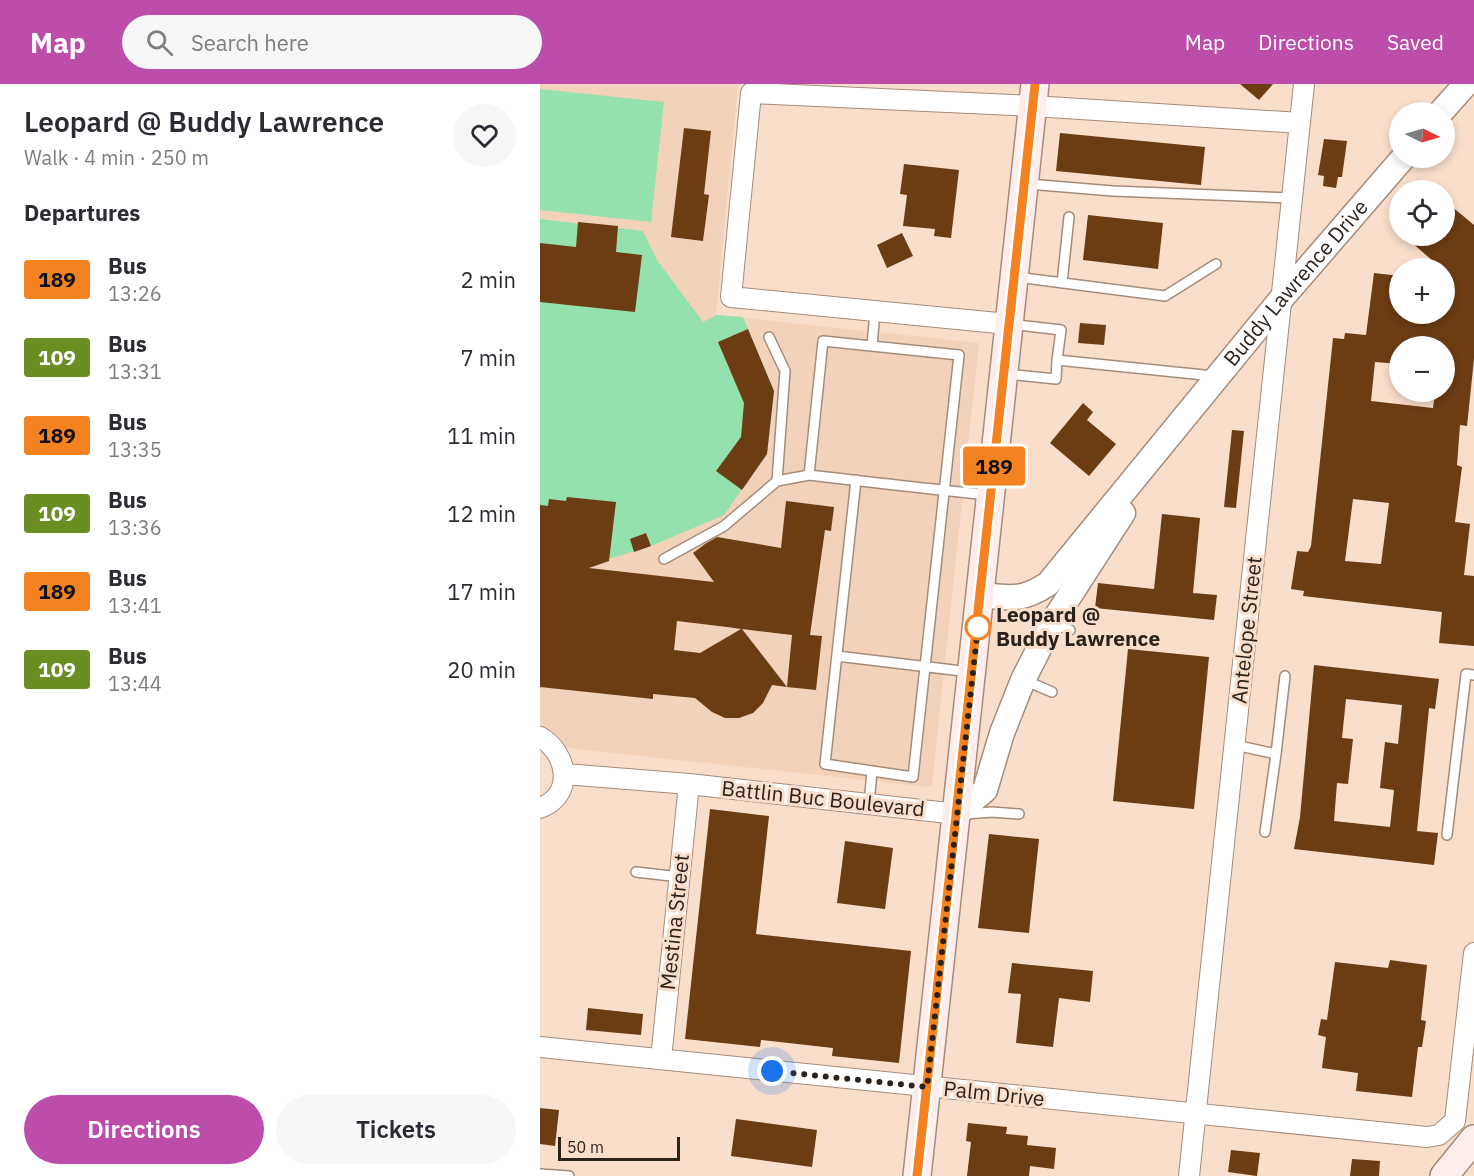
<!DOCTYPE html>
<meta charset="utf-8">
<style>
:root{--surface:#fff;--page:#f7f7f7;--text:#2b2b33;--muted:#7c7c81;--accent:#bc4dab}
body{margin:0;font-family:"IBM Plex Sans",sans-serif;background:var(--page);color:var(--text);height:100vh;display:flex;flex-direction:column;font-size:22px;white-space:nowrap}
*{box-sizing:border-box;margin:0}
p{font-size:20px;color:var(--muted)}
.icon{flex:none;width:33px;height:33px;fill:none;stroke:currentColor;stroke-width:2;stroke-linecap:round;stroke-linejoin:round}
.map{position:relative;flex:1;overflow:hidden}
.side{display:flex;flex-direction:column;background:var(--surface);width:540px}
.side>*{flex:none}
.badge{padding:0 12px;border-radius:4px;font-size:21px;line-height:39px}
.needle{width:39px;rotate:95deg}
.controls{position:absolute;left:849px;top:18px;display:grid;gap:12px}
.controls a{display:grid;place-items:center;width:66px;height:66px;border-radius:50%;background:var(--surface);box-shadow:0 3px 9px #0003;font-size:30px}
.scale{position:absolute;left:18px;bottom:15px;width:122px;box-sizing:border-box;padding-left:6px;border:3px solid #2c221c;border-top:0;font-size:16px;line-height:21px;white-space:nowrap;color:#2c221c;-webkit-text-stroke:4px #f9decc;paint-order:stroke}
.you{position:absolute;width:30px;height:30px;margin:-15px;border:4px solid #fff;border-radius:50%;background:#1a73e8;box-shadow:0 0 0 9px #1a73e833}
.map>.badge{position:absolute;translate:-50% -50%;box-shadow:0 0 0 3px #fff}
h2{padding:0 24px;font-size:22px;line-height:54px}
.round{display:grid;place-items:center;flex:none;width:63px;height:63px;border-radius:32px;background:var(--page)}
.headline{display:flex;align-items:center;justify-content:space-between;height:102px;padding:0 24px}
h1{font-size:28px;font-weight:600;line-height:45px}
.primary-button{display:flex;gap:12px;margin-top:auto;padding:12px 24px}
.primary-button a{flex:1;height:69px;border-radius:36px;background:var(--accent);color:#fff;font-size:24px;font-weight:600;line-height:69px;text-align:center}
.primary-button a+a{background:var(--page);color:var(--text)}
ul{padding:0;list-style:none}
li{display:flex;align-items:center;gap:18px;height:78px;padding:0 24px}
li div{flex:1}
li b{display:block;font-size:22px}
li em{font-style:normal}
li .badge{min-width:66px;font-weight:700;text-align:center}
header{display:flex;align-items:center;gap:36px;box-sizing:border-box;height:84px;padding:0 30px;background:var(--accent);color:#fff}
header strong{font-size:28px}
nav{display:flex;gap:33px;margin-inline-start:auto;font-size:21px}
.search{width:420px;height:54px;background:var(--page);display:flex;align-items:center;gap:15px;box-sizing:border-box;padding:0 21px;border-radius:33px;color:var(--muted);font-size:22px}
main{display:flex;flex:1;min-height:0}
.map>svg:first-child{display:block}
.built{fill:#f3d2bb}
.green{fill:#95e0af}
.building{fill:#6c3c13;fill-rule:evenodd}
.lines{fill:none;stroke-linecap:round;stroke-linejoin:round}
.service-casing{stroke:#a48c7b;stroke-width:12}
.minor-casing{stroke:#a48c7b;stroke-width:22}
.tertiary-casing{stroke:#a48c7b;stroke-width:27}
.secondary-casing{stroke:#a48c7b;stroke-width:30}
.service{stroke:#fff;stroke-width:9}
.minor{stroke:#fff;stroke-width:20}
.tertiary{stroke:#fff;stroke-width:24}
.secondary{stroke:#feedea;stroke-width:27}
.line-casing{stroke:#fff;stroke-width:14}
.line{stroke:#f58220;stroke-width:9}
.walk{stroke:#2c221c;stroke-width:6;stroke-dasharray:0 10.8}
.stop-dot{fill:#fff;stroke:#f58220;stroke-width:3}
.labels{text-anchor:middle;stroke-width:6;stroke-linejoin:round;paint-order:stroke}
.street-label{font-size:21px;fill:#2c221c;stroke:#f9decc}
.stop-label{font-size:21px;font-weight:bold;fill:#2c221c;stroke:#f9decc;text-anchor:start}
</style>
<header>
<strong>Map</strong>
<div class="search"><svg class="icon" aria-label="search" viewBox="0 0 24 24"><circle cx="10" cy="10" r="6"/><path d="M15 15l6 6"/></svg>Search here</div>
<nav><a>Map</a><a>Directions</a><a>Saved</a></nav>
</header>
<main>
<section class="side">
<div class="headline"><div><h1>Leopard @ Buddy Lawrence</h1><p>Walk · 4 min · 250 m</p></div><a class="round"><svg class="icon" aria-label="heart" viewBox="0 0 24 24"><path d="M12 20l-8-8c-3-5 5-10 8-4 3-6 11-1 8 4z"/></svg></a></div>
<h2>Departures</h2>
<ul>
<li><span class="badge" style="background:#f58220;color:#111">189</span><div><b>Bus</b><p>13:26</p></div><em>2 min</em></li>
<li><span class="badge" style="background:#6b8e23;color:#fff">109</span><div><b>Bus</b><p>13:31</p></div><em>7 min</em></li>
<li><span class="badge" style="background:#f58220;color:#111">189</span><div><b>Bus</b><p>13:35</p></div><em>11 min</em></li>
<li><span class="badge" style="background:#6b8e23;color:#fff">109</span><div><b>Bus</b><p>13:36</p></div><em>12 min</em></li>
<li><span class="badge" style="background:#f58220;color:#111">189</span><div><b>Bus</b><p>13:41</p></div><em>17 min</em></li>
<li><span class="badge" style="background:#6b8e23;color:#fff">109</span><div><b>Bus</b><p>13:44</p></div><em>20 min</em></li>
</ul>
<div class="primary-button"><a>Directions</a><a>Tickets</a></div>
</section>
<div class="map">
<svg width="934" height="1092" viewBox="0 0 934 1092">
<rect width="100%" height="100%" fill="#f9decc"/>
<path class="built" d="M0 0H198L176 231 439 259 392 700 388 703 0 661Z"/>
<path class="green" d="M0 5 124 18 111 138 0 126Z
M0 135 103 147 117 176 163 238 176 231 203 233 234 307 227 370 184 431 111 462 69 475 0 466Z"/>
<path class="building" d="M700 0H733L719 16Z
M144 44 171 47 164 110 169 111 163 157 131 153Z
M520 49 665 63 661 101 516 87Z
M784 55 807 57 802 93H798L796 104 783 102 784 92 778 91Z
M364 80 419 86 411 154 394 152 395 145 363 142 367 111 360 110Z
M904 116 934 141V275L927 342 920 341 917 381 922 383 915 438 930 440 924 491 934 492V562L899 559 902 528 763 512 764 507 751 505 757 467 768 468 771 462 793 254 804 255 805 249 826 251 834 189 860 192V230H904V184H892L893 177 864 152H904ZM860 262H904V308H895L893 324 831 317 835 278 860 280ZM813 415 849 419 841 480 805 477Z
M548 131 623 139 618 185 543 176Z
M38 138 78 142 76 168 102 171 95 228 0 218V159L36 163Z
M362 149 373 172 347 184 337 161Z
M540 239 566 241 564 261 538 259Z
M208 245 234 307 227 370 202 406 176 387 201 353 204 319 178 258Z
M543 319 553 328 547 336 576 360 549 392 510 359Z
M692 346 704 347 696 424 684 423Z
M27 413 76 418 69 477 49 484 174 498 153 469 165 460 177 453 241 464 246 417 294 423 291 447 285 446 270 551 282 552 276 606 247 603 252 551 202 545 247 603 232 601 223 619 213 629 199 634H185L172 628 155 614 113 610V615L0 603V421L8 422 9 415 26 417ZM137 537 187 543 201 545 160 569 134 566Z
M622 430 660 434 653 509 677 511 674 536 555 524 558 499 614 505Z
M106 449 111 462 94 468 90 455Z
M588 565 669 573 654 725 573 717Z
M774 581 899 595 895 625 889 624 877 747 898 749 894 781 754 765 760 733ZM806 615 862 621 858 660 845 658 840 704 854 706 850 743 794 737 797 699 808 700 813 655 802 654Z
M170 725 229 732 216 850 371 867 359 979 292 972 293 964 221 956 220 963 145 955Z
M449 750 499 755 489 849 438 844Z
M305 757 353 764 345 825 297 819Z
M850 876 887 881 881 936 886 937 882 963H878L872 1013 816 1007 818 989 782 984 786 953 778 951 781 935 787 936 795 878 848 884Z
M472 879 553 887 550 918 519 914 513 963 476 959 481 910 468 909Z
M48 924 103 930 101 951 46 946Z
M0 1024 19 1026 15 1062 0 1060Z
M196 1035 277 1046 272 1083 191 1072Z
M428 1039 467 1043 466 1050 488 1052 487 1061 516 1064 514 1085 490 1082 489 1092H427L431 1058 426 1057Z
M691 1066 720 1069 717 1092 688 1088Z
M812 1075 840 1077 839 1092H810Z"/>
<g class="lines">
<defs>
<path id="service" d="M488 100 573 107 752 114
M476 193 625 212 676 180
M522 199 529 133
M470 240 521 246 517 276
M229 253 245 287 237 397
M332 262 335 227
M465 290 516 295 517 276 674 292
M316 396 285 680 373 693 419 271 283 257 269 391C329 398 389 405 449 411
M124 475 184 442 237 397 269 391
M512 539 530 546
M297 572 430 588
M484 596 512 608
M695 661 736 670 725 748
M736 670 745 592
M329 720 332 687
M425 730 452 728 479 730
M907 751 926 590 934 591
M96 788 140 793
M0 1090 29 1092"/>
<path id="minor" d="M468 240 191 213 211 9 493 22 760 39
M0 653C28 669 35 711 0 724
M25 690 149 700 417 730
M0 963 887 1053 899 1051 915 1037 934 869
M121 975 149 700
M649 1092 764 0"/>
<g id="tertiary">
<path d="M901 28 926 0"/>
<path id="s1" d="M441 511C471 514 482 517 508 500L742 214 863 74"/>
<path d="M417 730 445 706 462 649 483 596 512 539 583 429"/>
</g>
<path id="secondary" d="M377 1092 495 0
M904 1092 934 1055"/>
</defs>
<use href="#service" class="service-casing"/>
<use href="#minor" class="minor-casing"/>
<use href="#tertiary" class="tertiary-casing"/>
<use href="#secondary" class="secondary-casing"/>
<use href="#service" class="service"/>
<use href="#minor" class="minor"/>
<use href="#tertiary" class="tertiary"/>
<use href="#secondary" class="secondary"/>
</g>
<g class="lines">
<defs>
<path id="line" d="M377 1092 495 0"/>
</defs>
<use href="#line" class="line-casing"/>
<use href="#line" class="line"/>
<path class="walk" d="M232 987 387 1003 438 543"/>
</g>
<circle class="stop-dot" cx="438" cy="543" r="12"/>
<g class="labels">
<g class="street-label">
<text dy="7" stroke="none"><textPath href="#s1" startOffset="460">Buddy Lawrence Drive</textPath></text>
<text transform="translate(707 546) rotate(-84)" y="7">Antelope Street</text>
<text transform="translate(283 715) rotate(6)" y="7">Battlin Buc Boulevard</text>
<text transform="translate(135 838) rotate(-84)" y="7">Mestina Street</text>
<text transform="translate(454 1010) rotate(6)" y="7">Palm Drive</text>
</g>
<g class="stop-label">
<text x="456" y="538">Leopard @<tspan x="456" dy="24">Buddy Lawrence</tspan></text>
</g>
</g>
</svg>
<div class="controls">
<a><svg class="needle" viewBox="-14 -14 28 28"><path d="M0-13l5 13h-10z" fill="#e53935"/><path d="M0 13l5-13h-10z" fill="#7c7c81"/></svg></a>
<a><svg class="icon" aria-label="locate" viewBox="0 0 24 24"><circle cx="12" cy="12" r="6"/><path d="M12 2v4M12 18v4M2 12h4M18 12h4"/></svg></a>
<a>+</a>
<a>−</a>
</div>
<div class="scale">50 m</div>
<div class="you" style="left:232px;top:987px"></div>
<b class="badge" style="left:454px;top:382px;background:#f58220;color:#111">189</b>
</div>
</main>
